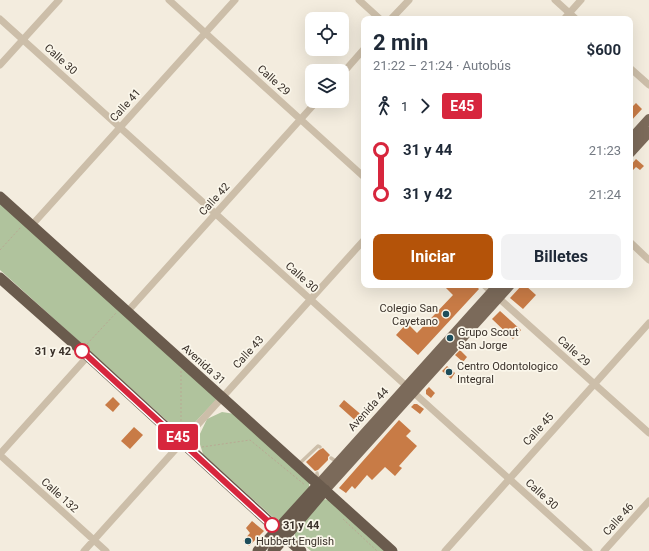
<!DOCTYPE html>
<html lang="es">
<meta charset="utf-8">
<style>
:root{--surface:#fff;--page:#f2f2f3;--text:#1f2937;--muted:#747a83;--accent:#b45309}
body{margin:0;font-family:Roboto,sans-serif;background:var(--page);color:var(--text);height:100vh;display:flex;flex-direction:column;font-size:15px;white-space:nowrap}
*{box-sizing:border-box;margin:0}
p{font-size:13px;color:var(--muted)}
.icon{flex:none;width:22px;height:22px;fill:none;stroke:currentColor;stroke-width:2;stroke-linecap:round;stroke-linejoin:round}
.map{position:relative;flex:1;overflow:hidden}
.drawer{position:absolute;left:361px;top:16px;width:272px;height:272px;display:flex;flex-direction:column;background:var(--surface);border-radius:8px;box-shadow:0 4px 16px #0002}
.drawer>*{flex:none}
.badge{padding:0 8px;border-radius:3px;font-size:14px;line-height:26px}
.controls{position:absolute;left:305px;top:12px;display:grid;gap:8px}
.controls a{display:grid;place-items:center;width:44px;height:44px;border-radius:8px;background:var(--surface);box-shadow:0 4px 16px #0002;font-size:20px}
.map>.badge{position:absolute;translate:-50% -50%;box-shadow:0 0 0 2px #fff}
.legs{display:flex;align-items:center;gap:6px;height:44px;padding:0 12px;font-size:13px}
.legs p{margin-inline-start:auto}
.overview{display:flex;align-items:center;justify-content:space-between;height:68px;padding:0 12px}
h1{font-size:22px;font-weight:700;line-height:30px}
.action{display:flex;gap:8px;margin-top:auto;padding:8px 12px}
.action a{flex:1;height:46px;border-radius:8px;background:var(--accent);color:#fff;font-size:16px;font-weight:700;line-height:46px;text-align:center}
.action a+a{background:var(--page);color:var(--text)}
ul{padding:0 12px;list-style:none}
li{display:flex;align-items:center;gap:14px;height:44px;font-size:15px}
li i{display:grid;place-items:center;width:6px;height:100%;margin:0 5px;background:currentColor}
li i::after{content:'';width:10px;height:10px;margin:-5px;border:3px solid;border-radius:50%;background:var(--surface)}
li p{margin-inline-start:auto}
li:first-child i{background:linear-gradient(#0000 50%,currentColor 0)}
li:last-child i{background:linear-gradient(currentColor 50%,#0000 0)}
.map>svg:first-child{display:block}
.green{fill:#b0c39d}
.building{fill:#c87b46}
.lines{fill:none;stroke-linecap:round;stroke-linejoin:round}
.path{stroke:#b8a993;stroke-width:1;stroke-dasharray:2 2;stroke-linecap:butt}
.service{stroke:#ccbea9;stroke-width:3.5}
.minor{stroke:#ccbea9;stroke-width:7}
.primary{stroke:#7b6a5a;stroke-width:10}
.trunk{stroke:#6a5b4d;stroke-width:11}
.line-1-casing{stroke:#fff;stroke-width:9}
.line-1{stroke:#d7263d;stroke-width:6}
.poi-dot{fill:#1d4d5b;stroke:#faf6ea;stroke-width:1.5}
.stop-1-dot{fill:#fff;stroke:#d7263d;stroke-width:2}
.labels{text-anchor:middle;stroke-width:3.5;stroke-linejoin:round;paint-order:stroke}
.street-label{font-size:11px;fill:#393029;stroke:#faf6ea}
.poi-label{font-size:11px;fill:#393029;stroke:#faf6ea;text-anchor:start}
.stop-label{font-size:11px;font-weight:bold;fill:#393029;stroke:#faf6ea;text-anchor:end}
</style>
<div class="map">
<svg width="649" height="551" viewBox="0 0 649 551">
<rect width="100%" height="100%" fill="#f3ecde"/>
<path class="green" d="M0 201 218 398 183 435 0 270Z
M222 412 235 414 309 481V489L281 520H276L203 454 198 438 207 419Z
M323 499 329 500 387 551H311L295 537V531Z"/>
<path class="building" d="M636 103 642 109 630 122V109Z
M636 159 644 166 640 170 636 167 630 173V166Z
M443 285H475L479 289 418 355 396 335 407 323 417 333 453 295Z
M522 285H525L536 295 523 309 510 298Z
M500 311 521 330 513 339 492 319Z
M460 350 467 357 463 362 455 355Z
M447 366 455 373 451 379 442 371Z
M429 387 435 393 431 398 426 394V390Z
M113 397 120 404 113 412 105 405Z
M344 400 364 417 358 423 339 406Z
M414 404H417L424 409 420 414 411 407Z
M399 420 411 431 406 436 417 446 399 466 402 468 395 476 385 467 372 480 367 475 355 489 352 486 346 493 339 488Z
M134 427 143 435 130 449 121 441Z
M323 448 330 455 328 457V460L318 470 315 471 306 462 319 450Z
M252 521 264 531 249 546 243 541 250 533 246 528Z"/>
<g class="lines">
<path class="path" d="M0 250 21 227
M87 344 116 313
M181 371V430
M202 447 250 440 305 485
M343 519 377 551"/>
<path class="service" d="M331 458 337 462
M299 464 318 446 320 447
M317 473 318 479"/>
<path class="minor" d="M169 0 364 177
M359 0 380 19
M555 0 576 19
M0 19 589 551
M391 19 409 0
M564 19 581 0
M0 65 59 0
M630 68 649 85
M342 74 364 49
M32 225 235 0
M630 242 649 260
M484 285 649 433
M127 312 317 101
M0 454 88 356
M0 455 106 551
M84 551 364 240
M445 551 649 323
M604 551 649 501"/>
<path class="primary" d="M630 140 649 119
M630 153 649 132
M318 485 498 285
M325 490 510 285"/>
<path class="trunk" d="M0 197 392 551
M0 278 88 356 301 551
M258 551 318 485
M273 551 325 490"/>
</g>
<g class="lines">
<defs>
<path id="line-1" d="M82 351 272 525"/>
</defs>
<use href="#line-1" class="line-1-casing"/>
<use href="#line-1" class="line-1"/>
</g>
<g class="poi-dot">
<circle cx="446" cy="314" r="4"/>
<circle cx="450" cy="338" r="4"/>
<circle cx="449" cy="372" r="4"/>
<circle cx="248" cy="541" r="4"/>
</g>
<g class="stop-1-dot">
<circle cx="82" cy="351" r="7"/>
<circle cx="272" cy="525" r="7"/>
</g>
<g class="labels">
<g class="street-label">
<text transform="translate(61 59) rotate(42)" y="4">Calle 30</text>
<text transform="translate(274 80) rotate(42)" y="4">Calle 29</text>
<text transform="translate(125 105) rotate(-48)" y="4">Calle 41</text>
<text transform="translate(214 199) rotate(-48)" y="4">Calle 42</text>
<text transform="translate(302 277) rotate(42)" y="4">Calle 30</text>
<text transform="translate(574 351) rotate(42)" y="4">Calle 29</text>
<text transform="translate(248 352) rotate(-48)" y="4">Calle 43</text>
<text transform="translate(204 364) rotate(42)" y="4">Avenida 31</text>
<text transform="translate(368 409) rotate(-48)" y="4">Avenida 44</text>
<text transform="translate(538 429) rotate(-48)" y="4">Calle 45</text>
<text transform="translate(542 494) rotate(42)" y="4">Calle 30</text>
<text transform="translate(60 495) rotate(42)" y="4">Calle 132</text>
<text transform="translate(618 519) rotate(-48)" y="4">Calle 46</text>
</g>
<g class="poi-label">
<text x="438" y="312" text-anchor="end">Colegio San<tspan x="438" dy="13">Cayetano</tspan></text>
<text x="458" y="336">Grupo Scout<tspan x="458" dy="13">San Jorge</tspan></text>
<text x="457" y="370">Centro Odontologico<tspan x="457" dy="13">Integral</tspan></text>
<text x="256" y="545">Hubbert English</text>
</g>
<g class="stop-label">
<text x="71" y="355">31 y 42</text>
<text x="283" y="529" text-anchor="start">31 y 44</text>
</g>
</g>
</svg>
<div class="controls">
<a><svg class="icon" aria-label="locate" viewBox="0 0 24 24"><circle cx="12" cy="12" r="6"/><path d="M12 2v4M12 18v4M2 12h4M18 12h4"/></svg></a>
<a><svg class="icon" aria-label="layers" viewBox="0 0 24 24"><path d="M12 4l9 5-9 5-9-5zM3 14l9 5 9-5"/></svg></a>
</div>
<b class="badge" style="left:178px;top:437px;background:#d7263d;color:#fff">E45</b>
<section class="drawer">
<div class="overview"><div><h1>2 min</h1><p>21:22 – 21:24 · Autobús</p></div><b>$600</b></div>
<div class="legs"><svg class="icon" aria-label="walk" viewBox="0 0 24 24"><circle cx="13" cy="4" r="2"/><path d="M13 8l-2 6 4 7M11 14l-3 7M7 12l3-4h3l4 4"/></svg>1<svg class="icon" aria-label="forward" viewBox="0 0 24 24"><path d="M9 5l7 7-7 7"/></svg><b class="badge" style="background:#d7263d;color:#fff">E45</b></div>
<ul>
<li><i style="color:#d7263d"></i><b>31 y 44</b><p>21:23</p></li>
<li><i style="color:#d7263d"></i><b>31 y 42</b><p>21:24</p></li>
</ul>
<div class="action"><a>Iniciar</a><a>Billetes</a></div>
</section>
</div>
